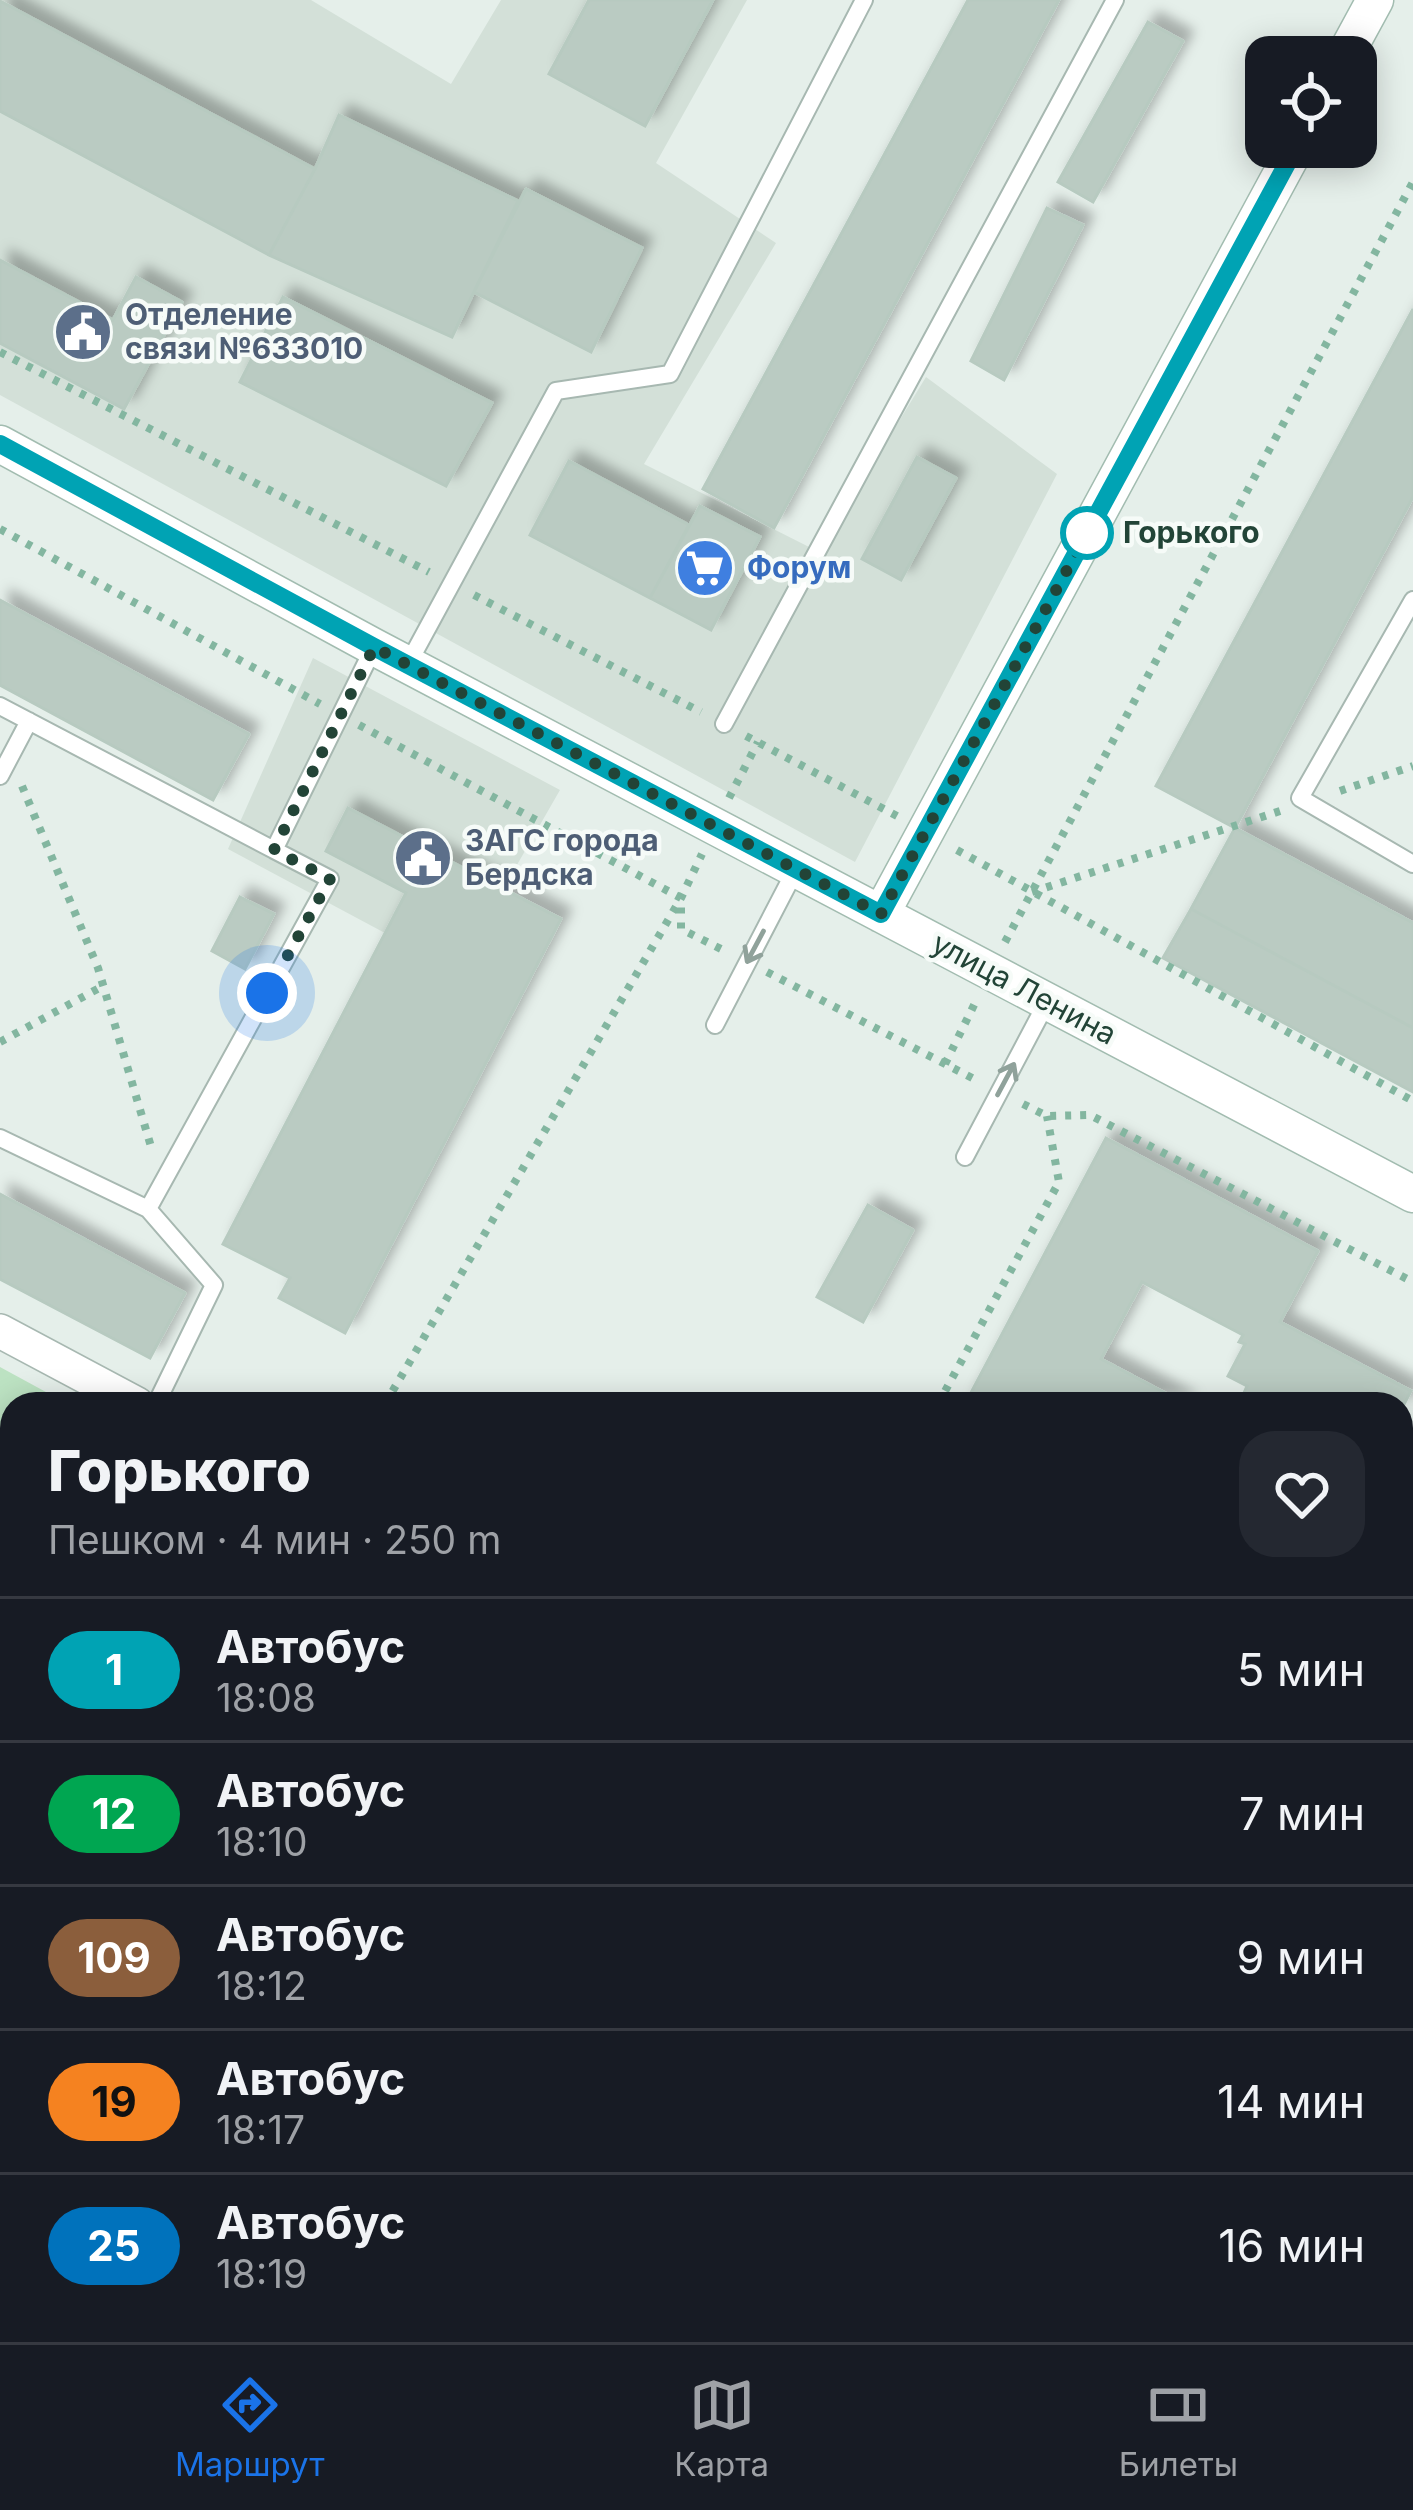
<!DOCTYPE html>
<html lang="ru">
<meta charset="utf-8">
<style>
:root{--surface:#171b24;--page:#242831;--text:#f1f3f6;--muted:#9ea1a6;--line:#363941;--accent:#1a73e8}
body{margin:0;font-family:Inter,sans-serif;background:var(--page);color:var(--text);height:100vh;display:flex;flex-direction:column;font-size:45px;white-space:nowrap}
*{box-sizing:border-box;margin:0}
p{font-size:39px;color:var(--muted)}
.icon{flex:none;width:66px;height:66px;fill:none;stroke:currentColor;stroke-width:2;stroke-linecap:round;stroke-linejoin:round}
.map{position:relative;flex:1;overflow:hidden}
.sheet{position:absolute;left:0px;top:1392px;width:1413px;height:951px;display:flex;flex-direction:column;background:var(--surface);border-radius:36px 36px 0 0;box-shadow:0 6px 30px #0003}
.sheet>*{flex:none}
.badge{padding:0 24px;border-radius:39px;font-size:42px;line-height:78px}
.controls{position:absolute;left:1245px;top:36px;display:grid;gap:24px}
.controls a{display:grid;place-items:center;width:132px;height:132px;border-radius:24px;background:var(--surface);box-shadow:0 6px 30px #0003;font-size:60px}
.you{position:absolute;width:60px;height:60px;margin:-30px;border:9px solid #fff;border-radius:50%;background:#1a73e8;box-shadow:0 0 0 18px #1a73e833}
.map>.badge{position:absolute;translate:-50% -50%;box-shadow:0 0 0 6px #fff}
.round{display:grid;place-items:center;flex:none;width:126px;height:126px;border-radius:36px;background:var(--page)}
.summary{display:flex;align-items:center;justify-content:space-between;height:204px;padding:0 48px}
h1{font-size:57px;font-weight:800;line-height:90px}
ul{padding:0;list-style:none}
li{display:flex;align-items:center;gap:36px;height:144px;padding:0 48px;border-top:3px solid var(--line)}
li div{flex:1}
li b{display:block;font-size:45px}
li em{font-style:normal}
li .badge{min-width:132px;font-weight:700;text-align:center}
.tab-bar{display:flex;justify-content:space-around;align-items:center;height:168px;border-top:3px solid var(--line);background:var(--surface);font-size:33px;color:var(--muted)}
.tab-bar a{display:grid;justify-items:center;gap:6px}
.tab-bar .active{color:var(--accent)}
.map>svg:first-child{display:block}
.built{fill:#d3e0d8}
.green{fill:#bce2c2}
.building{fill:#bacbc2;stroke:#b7cac0;stroke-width:3;filter:url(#shadow)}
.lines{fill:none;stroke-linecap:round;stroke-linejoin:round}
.lane-casing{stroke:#a7b8b1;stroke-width:20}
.street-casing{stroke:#a7b8b1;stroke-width:36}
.secondary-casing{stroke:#a2bcb0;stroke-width:39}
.path{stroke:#83b6a0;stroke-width:8;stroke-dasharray:6 9;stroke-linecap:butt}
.lane{stroke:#fff;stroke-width:16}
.street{stroke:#fff;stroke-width:33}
.secondary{stroke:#fff;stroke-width:36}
.oneway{stroke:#90a29b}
.line-casing{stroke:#fff;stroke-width:27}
.line{stroke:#00a3b4;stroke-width:18}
.walk{stroke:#224437;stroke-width:12;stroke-dasharray:0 21.6}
.stop-dot{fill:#fff;stroke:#00a3b4;stroke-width:6}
.labels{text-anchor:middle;stroke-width:9;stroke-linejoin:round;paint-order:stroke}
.service-label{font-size:30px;font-weight:bold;fill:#4e5e75;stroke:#f6fbf8;text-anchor:start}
.stop-label{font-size:30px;font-weight:bold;fill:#224437;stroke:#f6fbf8;text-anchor:start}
.shop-label{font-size:30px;font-weight:bold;fill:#366cbe;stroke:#f6fbf8;text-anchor:start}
.street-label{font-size:30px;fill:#224437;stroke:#f6fbf8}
</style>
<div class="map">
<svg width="1413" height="2342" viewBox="0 0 1413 2342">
<defs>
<filter id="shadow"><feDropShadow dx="10" dy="-10" stdDeviation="6" flood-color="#0004"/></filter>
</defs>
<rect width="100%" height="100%" fill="#e5efea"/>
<path class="built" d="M0 0H311L451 84 501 0H747L656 163 776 243 644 464 819 552 926 377 1057 474 855 862 0 395Z
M313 658 560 790 456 971 228 849Z"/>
<path class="green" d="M0 1367 68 1404H12V2331H30L24 2342H0Z
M208 2331H714L735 2342H203Z"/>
<path class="building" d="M589 0H713L645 126 549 74Z
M968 0H1059L774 528 703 489Z
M0 1 315 169 269 255 0 111Z
M1148 22 1183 41 1093 202 1058 182Z
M339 115 518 201 452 337 269 255 315 169Z
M526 189 642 248 591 352 474 292Z
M1047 208 1083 225 1004 380 971 361Z
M0 260 113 320 136 277 182 302 124 409 0 343Z
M283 297 492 403 446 486 240 382Z
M1413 309V497L1235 828 1156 786Z
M917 457 956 478 901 580 862 559Z
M569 461 689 525 650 598 530 535Z
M700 506 760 537 711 630 650 598Z
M0 600 249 734 213 800 0 685Z
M348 808 561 919 345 1333 279 1298 290 1278 223 1244 406 893 326 851Z
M1235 828 1413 923V1028L1191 909Z
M240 897 274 914 245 969 212 951Z
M1191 909 1413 1028V1092L1163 958Z
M1106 1138 1318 1251 1280 1322 1411 1391 1401 1410V1404H1260L1243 1395 1247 1386 1228 1376 1245 1344 1239 1342 1243 1335 1142 1282 1101 1359 1186 1404H965Z
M0 1194 185 1293 150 1358 0 1279Z
M868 1205 913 1230 863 1322 817 1297Z
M1413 1637V1805L1402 1826 1401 1660Z
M1058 2331H1126L1120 2342H1078Z"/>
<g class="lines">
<defs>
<path id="lane" d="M1413 600 1300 798 1413 864
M408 664 556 391 670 374 864 0
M0 706 274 850 374 647
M724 724 1115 0
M0 776 29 721
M715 1025 796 869
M0 1138 148 1209 330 879 274 850
M965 1157 1047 1002
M148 1209 214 1285 156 1404
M1401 1471 1413 1455
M1401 1919 1413 1896
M1288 2331 1309 2342
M1174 2342 1180 2331"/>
<path id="street" d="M0 1331 137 1404
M808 2333 826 2342"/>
<path id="secondary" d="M1344 57 1375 0
M0 444 374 647 1413 1194
M881 914 1296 147"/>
</defs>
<use href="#lane" class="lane-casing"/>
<use href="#street" class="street-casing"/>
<use href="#secondary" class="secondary-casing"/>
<path class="path" d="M0 352 429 572
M0 529 320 704
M474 595 701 712
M359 725 681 898V929L727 952
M746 736 897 816
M22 786 98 968 152 1150
M1340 791 1413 766
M729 798 758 742
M957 850 1413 1101
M1032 892 1280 811
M1005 942 1413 182
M767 972 978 1081
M0 1042 103 986
M945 1064 975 1003
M1023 1104 1047 1116 1090 1115 1413 1282
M385 1404 681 898 702 854
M938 1404 1059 1182 1047 1116
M0 1583 12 1576
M0 1597 12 1604
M0 1728 12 1716
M0 1758 12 1755
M0 1880 12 1878
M0 2072 12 2078
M1401 2093 1413 2097
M1401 2172 1413 2188
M0 2251 12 2229
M1401 2292 1413 2288
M191 2342 197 2331"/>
<use href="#lane" class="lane"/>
<use href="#street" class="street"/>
<use href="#secondary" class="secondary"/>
</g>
<defs><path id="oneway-shaft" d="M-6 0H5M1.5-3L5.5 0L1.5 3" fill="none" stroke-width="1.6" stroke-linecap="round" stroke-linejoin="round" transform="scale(3)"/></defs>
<g class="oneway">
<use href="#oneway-shaft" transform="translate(755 947) rotate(118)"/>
<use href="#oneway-shaft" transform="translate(1006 1079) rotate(-62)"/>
</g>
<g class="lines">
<defs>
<path id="line" d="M0 444 374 647 881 914 1296 147"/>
</defs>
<use href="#line" class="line-casing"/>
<use href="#line" class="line"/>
<path class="walk" d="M267 993 330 879 274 850 374 647 881 914 1087 533"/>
</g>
<defs>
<symbol id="civic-disc" viewBox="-11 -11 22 22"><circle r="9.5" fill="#5c6f8a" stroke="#f6fbf8"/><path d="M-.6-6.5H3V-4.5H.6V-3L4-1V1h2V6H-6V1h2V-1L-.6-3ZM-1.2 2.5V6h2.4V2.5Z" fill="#fff"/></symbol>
<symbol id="supermarket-disc" viewBox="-11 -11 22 22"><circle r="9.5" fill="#3f7fe0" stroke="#f6fbf8"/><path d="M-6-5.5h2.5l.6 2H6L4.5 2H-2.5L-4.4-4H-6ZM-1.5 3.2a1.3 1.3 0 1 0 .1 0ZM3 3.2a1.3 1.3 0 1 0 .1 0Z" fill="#fff"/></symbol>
</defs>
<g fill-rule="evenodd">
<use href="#civic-disc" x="50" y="299" width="66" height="66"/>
<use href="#supermarket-disc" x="672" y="535" width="66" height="66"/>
<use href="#civic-disc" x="390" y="825" width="66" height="66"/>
</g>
<circle class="stop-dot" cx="1087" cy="533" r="24"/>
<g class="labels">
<g class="service-label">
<text x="125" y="325">Отделение<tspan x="125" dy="34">связи №633010</tspan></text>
<text x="465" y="851">ЗАГС города<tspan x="465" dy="34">Бердска</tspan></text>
</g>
<g class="stop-label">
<text x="1123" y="543">Горького</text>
</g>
<g class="shop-label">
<text x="747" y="578">Форум</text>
</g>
<g class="street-label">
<text transform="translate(1024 989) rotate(28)" y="10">улица Ленина</text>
</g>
</g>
</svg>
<div class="controls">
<a><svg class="icon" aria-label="locate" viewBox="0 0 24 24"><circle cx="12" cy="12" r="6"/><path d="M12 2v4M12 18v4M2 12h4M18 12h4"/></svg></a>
</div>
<div class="you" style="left:267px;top:993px"></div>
<section class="sheet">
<div class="summary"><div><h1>Горького</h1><p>Пешком · 4 мин · 250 m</p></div><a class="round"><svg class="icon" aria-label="heart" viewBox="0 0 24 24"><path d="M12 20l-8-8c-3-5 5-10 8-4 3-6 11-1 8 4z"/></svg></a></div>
<ul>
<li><span class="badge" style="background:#00a3b4;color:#fff">1</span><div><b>Автобус</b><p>18:08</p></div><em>5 мин</em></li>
<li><span class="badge" style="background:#00a651;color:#fff">12</span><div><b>Автобус</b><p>18:10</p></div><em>7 мин</em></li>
<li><span class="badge" style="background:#8b5e3c;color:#fff">109</span><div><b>Автобус</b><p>18:12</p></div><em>9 мин</em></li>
<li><span class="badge" style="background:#f58220;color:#111">19</span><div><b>Автобус</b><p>18:17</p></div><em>14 мин</em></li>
<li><span class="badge" style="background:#0072bc;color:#fff">25</span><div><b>Автобус</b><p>18:19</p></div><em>16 мин</em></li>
</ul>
</section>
</div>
<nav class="tab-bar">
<a class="active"><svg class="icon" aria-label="directions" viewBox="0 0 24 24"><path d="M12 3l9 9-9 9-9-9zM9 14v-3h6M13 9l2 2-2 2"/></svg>Маршрут</a>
<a><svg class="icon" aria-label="map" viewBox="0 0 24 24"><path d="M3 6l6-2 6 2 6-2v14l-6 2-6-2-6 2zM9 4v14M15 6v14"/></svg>Карта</a>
<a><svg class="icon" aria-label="tickets" viewBox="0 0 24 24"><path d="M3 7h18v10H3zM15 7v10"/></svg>Билеты</a>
</nav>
